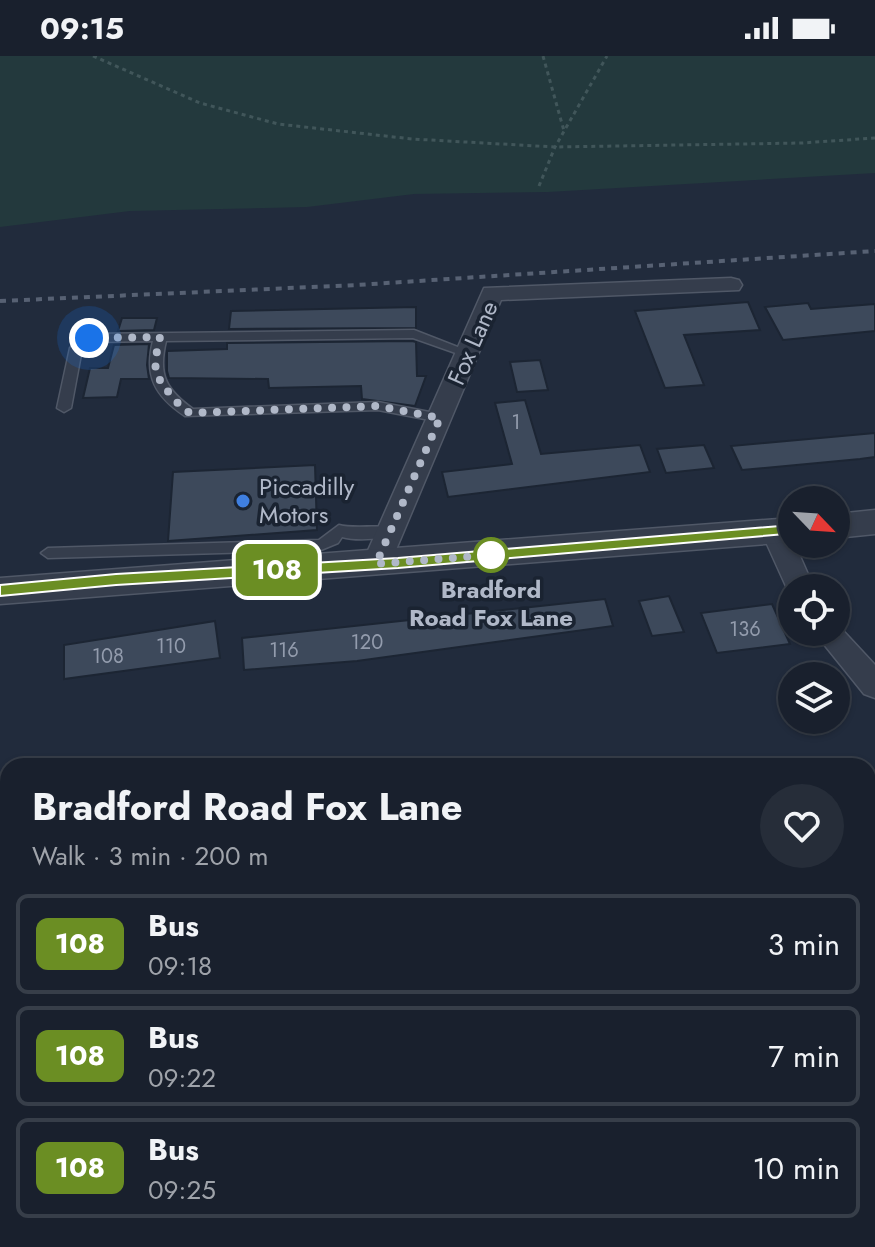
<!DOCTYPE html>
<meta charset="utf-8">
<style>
:root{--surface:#19202d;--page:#262d39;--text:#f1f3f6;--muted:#9fa3aa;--line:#373e49}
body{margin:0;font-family:Jost,sans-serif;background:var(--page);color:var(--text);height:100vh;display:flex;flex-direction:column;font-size:30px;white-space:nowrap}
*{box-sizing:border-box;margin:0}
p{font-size:26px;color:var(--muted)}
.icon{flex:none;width:44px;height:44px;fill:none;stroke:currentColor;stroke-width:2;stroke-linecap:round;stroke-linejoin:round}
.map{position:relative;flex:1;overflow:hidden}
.sheet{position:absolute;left:0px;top:702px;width:876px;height:490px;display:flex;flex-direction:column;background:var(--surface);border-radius:24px 24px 0 0;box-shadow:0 2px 6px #0004,0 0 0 2px var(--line)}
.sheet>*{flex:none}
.badge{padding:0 16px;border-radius:12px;font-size:28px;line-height:52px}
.needle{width:52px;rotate:115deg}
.controls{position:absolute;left:778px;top:430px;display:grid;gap:16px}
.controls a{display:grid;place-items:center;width:72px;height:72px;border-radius:50%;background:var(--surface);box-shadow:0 2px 6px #0004,0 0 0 2px var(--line);font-size:40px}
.you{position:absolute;width:40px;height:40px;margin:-20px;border:6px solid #fff;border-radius:50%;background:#1a73e8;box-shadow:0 0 0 12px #1a73e833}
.map>.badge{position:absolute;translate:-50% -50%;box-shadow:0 0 0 4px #fff}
.round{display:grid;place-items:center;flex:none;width:84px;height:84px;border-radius:42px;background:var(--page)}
.headline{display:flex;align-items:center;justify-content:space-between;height:136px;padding:0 32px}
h1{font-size:38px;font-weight:700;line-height:60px}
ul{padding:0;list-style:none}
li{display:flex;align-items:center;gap:24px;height:100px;margin:0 16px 12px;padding:0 16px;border:4px solid var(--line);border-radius:12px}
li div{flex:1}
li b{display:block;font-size:30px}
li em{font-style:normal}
li .badge{min-width:88px;font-weight:700;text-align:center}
.status{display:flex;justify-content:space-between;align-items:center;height:56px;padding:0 40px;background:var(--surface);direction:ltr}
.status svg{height:22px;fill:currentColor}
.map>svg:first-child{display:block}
.green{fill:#23393d}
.building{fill:#3d495b;stroke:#1c2533;stroke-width:2}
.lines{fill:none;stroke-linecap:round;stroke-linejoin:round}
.service-casing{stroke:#505867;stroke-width:3}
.minor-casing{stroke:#505867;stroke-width:3}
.tertiary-casing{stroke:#505867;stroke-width:3}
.path-far1{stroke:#41565a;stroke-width:3;stroke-dasharray:4 4;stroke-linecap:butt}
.path{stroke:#41565a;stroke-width:6;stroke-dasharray:7 7;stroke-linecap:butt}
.service{fill:#353d4c;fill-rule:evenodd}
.minor{fill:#353d4c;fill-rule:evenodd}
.tertiary{fill:#353d4c;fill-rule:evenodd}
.rail{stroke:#576173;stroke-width:4;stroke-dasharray:6 6;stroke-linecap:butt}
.line{fill:#6b8e23;stroke:#fff;stroke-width:2}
.walk{stroke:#b0b8c8;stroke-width:8;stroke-dasharray:0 14.4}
.shop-dot{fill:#3f7fe0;stroke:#1a2331;stroke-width:3}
.stop-dot{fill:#fff;stroke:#6b8e23;stroke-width:4}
.labels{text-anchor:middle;stroke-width:7;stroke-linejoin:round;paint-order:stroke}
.number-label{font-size:20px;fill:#939cad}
.street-label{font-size:24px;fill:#b0b8c8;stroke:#1a2331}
.poi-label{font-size:24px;fill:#b0b8c8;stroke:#1a2331;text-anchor:start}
.stop-label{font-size:24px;font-weight:bold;fill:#b0b8c8;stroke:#1a2331}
</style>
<div class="status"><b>09:15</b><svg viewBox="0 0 49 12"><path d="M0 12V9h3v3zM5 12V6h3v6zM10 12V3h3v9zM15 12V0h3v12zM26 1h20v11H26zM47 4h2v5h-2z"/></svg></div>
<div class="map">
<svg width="875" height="1191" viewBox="0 0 875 1191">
<rect width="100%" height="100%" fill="#212b3c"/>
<path class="green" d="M0 0H875V117L548 136 414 138 307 151 130 155 0 171Z"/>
<path class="building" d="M748 246 760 274 684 279 704 329 665 332 635 255Z
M808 247 811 253 875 248V275L783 284 765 251Z
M416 251V272L229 273 231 255Z
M122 262H157L154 274 118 275Z
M412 285 416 286 417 320H426L415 350 362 343 361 330 269 332 268 323 169 322 167 315V295L227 293V287Z
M149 288 147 309 149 323H121L117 341 83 342 90 312H108L114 289Z
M540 304 548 334 517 336 510 306Z
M525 344 541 398 640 389 650 416 448 441 442 416 512 408 495 347Z
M875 377V401L860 403 742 414 731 390Z
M704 389 714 412 666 417 657 393Z
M315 409 317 474 168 485 173 416Z
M669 540 684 576 652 580 639 545Z
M605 543 613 570 357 605 244 614 242 582Z
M772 548 790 588 717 597 701 557Z
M215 565 220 602 64 623V589Z"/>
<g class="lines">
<defs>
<path id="service" d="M414 274 473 297 467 301 413 282 166 285C158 318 165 333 193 353L378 346 445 359V365L440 366 378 354 185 360C155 340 144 320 153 285L92 286 82 293 71 352 64 356 57 352 70 292 89 278Z
M339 469C357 474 388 466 398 475 388 484 356 485 342 481L338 487 321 494 48 502 41 497 48 492 319 484Z
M7 977 8 978V998L0 994V980Z
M263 1184H288L291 1191H266Z"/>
<path id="minor" d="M731 222 739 224 742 229 739 234 501 244 390 508 386 515 376 518 366 515 362 508 484 232Z
M775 465 785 468 789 475 814 532H792L790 539 761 475 765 468Z
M836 567 875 609V642L864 638 814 576H836Z
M868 853H875V885H868Z
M875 1149V1191H852L849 1184H868V1152Z
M319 1184H365L362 1191H316Z
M736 1184H787L790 1191H739Z"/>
<path id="tertiary" d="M875 454V478L836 482V458Z
M792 462V486L0 548V522Z"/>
</defs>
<use href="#service" class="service-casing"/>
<use href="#minor" class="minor-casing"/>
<use href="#tertiary" class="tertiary-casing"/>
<path class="path-far1" d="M93 0 200 47 278 68 412 83 555 91 802 87 875 82
M543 0 564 75
M539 130 555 91 607 0"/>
<path class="path" d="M0 872 8 873"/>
<use href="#service" class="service"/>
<use href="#minor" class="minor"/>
<use href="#tertiary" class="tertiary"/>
<path class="rail" d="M0 245 357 229 875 195"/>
</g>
<path class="line" d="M792 469 799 474 797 477 398 512 116 529 0 540V529L116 518 398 502Z"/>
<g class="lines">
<path class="walk" d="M89 282 160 281C154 309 151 315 170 338 176 345 181 352 190 357L378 350 440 362 376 508 491 499"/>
</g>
<circle class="shop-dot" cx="243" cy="445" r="8"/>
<circle class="stop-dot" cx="491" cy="499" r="16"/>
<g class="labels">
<g class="number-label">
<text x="516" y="373">1</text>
<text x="745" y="580">136</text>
<text x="367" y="593">120</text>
<text x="171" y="597">110</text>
<text x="284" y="601">116</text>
<text x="108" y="607">108</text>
</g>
<g class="street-label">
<text transform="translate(473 287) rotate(-66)" y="8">Fox Lane</text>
</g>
<g class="poi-label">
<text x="259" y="439">Piccadilly<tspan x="259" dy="28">Motors</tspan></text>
</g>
<g class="stop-label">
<text x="491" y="542">Bradford<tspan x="491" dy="28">Road Fox Lane</tspan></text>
</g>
</g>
</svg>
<div class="controls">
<a><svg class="needle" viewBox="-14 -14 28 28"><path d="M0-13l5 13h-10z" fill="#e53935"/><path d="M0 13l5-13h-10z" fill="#9fa3aa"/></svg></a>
<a><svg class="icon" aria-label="locate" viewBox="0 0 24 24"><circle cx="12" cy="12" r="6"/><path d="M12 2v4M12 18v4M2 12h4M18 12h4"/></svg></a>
<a><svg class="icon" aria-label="layers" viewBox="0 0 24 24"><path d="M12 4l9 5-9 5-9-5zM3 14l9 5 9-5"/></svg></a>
</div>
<div class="you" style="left:89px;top:282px"></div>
<b class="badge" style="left:277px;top:514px;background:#6b8e23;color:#fff">108</b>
<section class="sheet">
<div class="headline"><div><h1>Bradford Road Fox Lane</h1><p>Walk · 3 min · 200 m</p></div><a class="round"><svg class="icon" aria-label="heart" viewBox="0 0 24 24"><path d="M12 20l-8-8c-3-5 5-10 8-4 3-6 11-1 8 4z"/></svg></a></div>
<ul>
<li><span class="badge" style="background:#6b8e23;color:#fff">108</span><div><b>Bus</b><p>09:18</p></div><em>3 min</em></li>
<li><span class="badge" style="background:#6b8e23;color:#fff">108</span><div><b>Bus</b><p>09:22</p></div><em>7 min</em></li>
<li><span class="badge" style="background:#6b8e23;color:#fff">108</span><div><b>Bus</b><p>09:25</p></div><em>10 min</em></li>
</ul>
</section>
</div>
